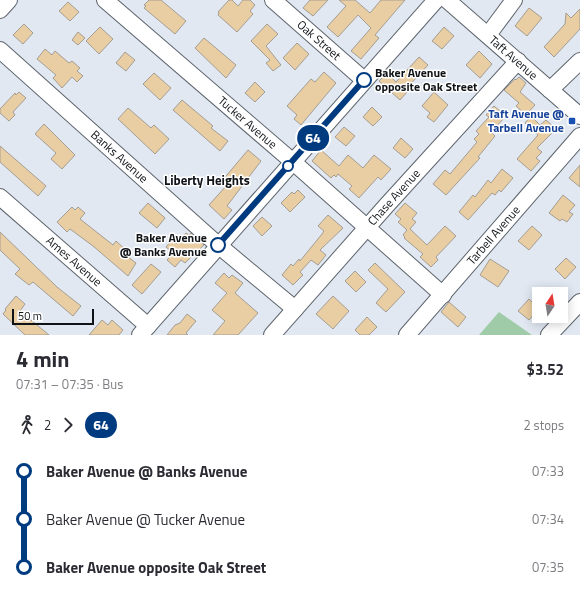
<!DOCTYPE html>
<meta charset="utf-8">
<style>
:root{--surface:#fff;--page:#f2f2f3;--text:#2b2b33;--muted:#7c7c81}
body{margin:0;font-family:"Titillium Web",sans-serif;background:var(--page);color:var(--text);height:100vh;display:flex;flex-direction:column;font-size:15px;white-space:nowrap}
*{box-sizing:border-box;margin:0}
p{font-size:13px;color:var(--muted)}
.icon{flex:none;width:22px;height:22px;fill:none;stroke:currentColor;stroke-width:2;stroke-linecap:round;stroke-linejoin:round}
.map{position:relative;height:335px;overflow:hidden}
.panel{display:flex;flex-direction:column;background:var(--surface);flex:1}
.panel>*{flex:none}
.badge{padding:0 8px;border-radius:13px;font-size:14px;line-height:26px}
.needle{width:26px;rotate:12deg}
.controls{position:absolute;left:532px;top:287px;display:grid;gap:8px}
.controls a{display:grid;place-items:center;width:36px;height:36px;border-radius:0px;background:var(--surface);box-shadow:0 2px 10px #0003;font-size:20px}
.scale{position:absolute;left:12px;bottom:10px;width:82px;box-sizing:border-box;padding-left:4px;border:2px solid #101316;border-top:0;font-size:11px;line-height:14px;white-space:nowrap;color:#101316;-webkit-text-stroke:3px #fff;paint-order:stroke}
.map>.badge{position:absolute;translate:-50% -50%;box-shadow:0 0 0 2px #fff}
.legs{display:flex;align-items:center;gap:6px;height:44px;padding:0 16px;font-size:13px}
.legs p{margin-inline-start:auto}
.overview{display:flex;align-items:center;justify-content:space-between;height:68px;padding:0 16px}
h1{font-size:22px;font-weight:700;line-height:30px}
ul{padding:0 16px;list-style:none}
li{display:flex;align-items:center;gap:14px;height:48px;font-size:15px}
li i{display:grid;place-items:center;width:6px;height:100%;margin:0 5px;background:currentColor}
li i::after{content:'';width:10px;height:10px;margin:-5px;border:3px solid;border-radius:50%;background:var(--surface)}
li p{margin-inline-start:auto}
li:first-child i{background:linear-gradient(#0000 50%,currentColor 0)}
li:last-child i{background:linear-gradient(currentColor 50%,#0000 0)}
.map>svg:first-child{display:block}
.green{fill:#a0cba9}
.building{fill:#eacea3;stroke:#a39d93}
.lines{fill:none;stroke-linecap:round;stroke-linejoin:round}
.minor-casing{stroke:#5d646c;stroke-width:18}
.minor{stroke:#fff;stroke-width:16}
.line-1-casing{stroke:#fff;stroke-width:9}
.line-1{stroke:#003b80;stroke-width:6}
.stop-1-dot{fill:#fff;stroke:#003b80;stroke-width:2}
.transit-dot{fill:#1a4fb4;stroke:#fff;stroke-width:1.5}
.labels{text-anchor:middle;stroke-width:3;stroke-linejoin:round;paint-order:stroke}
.street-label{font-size:12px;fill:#101316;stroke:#fff}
.stop-label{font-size:12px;font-weight:bold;fill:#101316;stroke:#fff;text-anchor:start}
.transit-label{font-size:12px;font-weight:bold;fill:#164399;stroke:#fff;text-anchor:end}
.neighbourhood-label{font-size:13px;font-weight:bold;fill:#101316;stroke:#fff}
</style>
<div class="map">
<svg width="580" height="335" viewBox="0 0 580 335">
<rect width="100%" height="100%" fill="#e1e8f2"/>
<path class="green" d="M499 312 532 335H479Z"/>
<path class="building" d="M149 0H161L186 21 175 34 144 8 146 6 144 5Z
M229 0H232L238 6 243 0H250L255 5 250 11 253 14 237 32 218 15 219 13 218 12Z
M310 0H328L313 16 303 8Z
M339 0H355L370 13 381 0H405L375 35 379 38 361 59 351 51 371 28 358 15 338 37 327 27 346 6Z
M68 2 79 12 70 21 59 11Z
M529 8 542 18 527 36 515 26Z
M580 9V29L554 57 544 47 565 24 566 13 571 18Z
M24 24 33 33 23 44 13 35Z
M267 24 278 34 266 46 281 65 273 71 266 63 270 60 251 41Z
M100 27 113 39 99 54 86 41Z
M444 27 454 36 442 49 432 41Z
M78 32 85 38 78 45 72 40Z
M204 38 236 65 226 78 195 48Z
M297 43 309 54 295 70 283 58Z
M45 49 52 55 55 51 69 63 72 61 80 68 77 71 83 76 77 82 72 77 62 88 53 78 56 75 37 59Z
M479 51 492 64 480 78 466 65Z
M125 52 135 60 126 71 116 63Z
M419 57 428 65 405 90 407 92 400 100 379 81 387 73 396 82Z
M324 72 336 83 301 125 294 119 297 115 287 106 311 79 315 82Z
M154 73 171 88 160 100 143 84Z
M519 77 526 83 520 92 535 105 526 115 516 106 519 103 504 90 515 79 516 80Z
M255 82 265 92 255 102 245 93Z
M19 92 26 98 13 112 15 115 9 121 0 113V109L15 93 16 95Z
M434 92 448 105 434 122 427 117 430 113 422 106Z
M182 100 213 126 211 128 228 141 220 151 173 110Z
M494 106 506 116 491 132 495 136 478 157 480 158 446 195 433 184 445 170 450 174 477 142 474 139 479 134 476 131 489 117 486 115Z
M372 107 382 117 373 126 363 117Z
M128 108 151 128 154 125 169 139 155 154 118 119Z
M531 116 540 125 546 120 556 129 537 148 542 152 536 158 540 161 531 171 517 159 538 135 525 123Z
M44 124 75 155 62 169 51 159 56 153 35 134Z
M344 127 355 136 346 146 335 137Z
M401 138 413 149 405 158 393 148Z
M0 146 46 186 38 196 0 162Z
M248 150 261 161 227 206 232 210 224 219 209 205 226 186 221 182Z
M321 150 339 166 348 155 363 168 374 155 391 169 381 180 378 177 359 198 349 189 352 186 338 174 336 177 334 175 331 178 312 161Z
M580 165V187L569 178Z
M502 169 513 178 501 192 499 190 495 195 492 193 468 220 459 212 473 195 475 197 488 180 491 183Z
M298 190 305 197 290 212 281 203 292 192 294 194Z
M563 195 575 205 569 212 573 214 567 222 562 219 560 221 549 213Z
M148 203 165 218 157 228 139 213Z
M405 203 417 213 412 219 416 222 410 229 427 245 445 226 456 236 436 257 438 260 431 267 420 257 423 254 404 238 405 237 403 235 407 230 398 222 401 219 395 214Z
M72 207 75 210 78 207 85 213 80 219 113 245 116 241 127 251 124 254 136 263 128 276 93 246 70 229 67 232 57 222Z
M328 215 343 228 320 250 326 255 318 265 311 260 300 272 303 275 293 285 282 275 291 264 293 266 299 259 300 261 322 234 324 231 318 226Z
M262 217 272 226 262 236 253 226Z
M532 226 542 235 529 250 518 241Z
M0 232 57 287 81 306 73 316 33 282 29 285 15 274 20 269 0 250Z
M186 233 189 235 191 233 204 245 185 263 181 260 175 267 167 260 173 253 166 247 172 240 176 244Z
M566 258 576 267 565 279 555 269Z
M490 259 509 271 498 287 480 275Z
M375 263 405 292 386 312 376 303 388 289 368 270Z
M151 264 161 272 142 294 132 285Z
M355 271 366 282 356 292 345 281Z
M224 273 229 278 232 275 243 283 235 293 258 313 238 335H213L225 321 212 310 227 293 215 283Z
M16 296 25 304 20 311 49 335H25L3 314 6 310 5 309Z
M333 296 349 311 333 329 316 314Z
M529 299 539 309 529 320 518 311Z
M449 302 466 317 458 327 441 312Z
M187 314 196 321 186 333 188 335H167L175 325 180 323Z
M367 317 377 327 369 335H360L355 330Z
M102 320 108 325 112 320 123 330 119 335H89Z"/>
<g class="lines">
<defs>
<g id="minor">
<path id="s1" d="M105 0 292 161 443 295"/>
<path id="s2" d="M273 0 364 80"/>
<path id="s3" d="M447 0 580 116"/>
<path d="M0 10 9 0"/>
<path d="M488 35 514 0"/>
<path id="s4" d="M0 50 218 245 295 309"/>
<path d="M550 90 580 61"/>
<path id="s5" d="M0 197 148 326"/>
<path d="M140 335 436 0"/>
<path id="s6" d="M272 335 386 206 518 61"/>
<path id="s7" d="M407 335 580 136"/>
<path d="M549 335 580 302"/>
</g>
</defs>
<use href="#minor" class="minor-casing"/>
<use href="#minor" class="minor"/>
</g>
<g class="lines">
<defs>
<path id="line-1" d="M218 245 364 80"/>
</defs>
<use href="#line-1" class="line-1-casing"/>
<use href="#line-1" class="line-1"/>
</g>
<g class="stop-1-dot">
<circle cx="364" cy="80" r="7"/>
<circle cx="288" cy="166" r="5"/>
<circle cx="218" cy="245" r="7"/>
</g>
<rect class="transit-dot" x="568" y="117" width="8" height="8" rx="2"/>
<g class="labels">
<g class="street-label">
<text dy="4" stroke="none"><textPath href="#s2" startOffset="61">Oak Street</textPath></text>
<text dy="4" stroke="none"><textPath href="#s3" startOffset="88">Taft Avenue</textPath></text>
<text dy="4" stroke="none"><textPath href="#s1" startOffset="188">Tucker Avenue</textPath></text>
<text dy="4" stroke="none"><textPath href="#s4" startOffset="160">Banks Avenue</textPath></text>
<text dy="4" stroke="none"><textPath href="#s6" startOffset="184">Chase Avenue</textPath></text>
<text dy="4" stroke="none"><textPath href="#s7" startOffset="132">Tarbell Avenue</textPath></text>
<text dy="4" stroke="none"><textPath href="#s5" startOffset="98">Ames Avenue</textPath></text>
</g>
<g class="stop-label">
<text x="375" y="77">Baker Avenue<tspan x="375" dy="14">opposite Oak Street</tspan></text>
<text x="207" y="242" text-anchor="end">Baker Avenue<tspan x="207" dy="14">@ Banks Avenue</tspan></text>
</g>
<g class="transit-label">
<text x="564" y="118">Taft Avenue @<tspan x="564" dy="14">Tarbell Avenue</tspan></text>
</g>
<g class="neighbourhood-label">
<text x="207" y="185">Liberty Heights</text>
</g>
</g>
</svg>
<div class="controls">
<a><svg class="needle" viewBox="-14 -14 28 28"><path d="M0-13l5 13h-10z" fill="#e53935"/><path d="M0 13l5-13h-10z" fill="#7c7c81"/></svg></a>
</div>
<div class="scale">50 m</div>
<b class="badge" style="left:313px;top:138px;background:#003b80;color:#fff">64</b>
</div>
<section class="panel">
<div class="overview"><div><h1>4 min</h1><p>07:31 – 07:35 · Bus</p></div><b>$3.52</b></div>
<div class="legs"><svg class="icon" aria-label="walk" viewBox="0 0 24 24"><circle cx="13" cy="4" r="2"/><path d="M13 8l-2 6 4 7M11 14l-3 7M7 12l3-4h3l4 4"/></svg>2<svg class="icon" aria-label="forward" viewBox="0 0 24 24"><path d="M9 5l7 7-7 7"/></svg><b class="badge" style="background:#003b80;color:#fff">64</b><p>2 stops</p></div>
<ul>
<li><i style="color:#003b80"></i><b>Baker Avenue @ Banks Avenue</b><p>07:33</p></li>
<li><i style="color:#003b80"></i><span>Baker Avenue @ Tucker Avenue</span><p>07:34</p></li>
<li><i style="color:#003b80"></i><b>Baker Avenue opposite Oak Street</b><p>07:35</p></li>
</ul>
</section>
